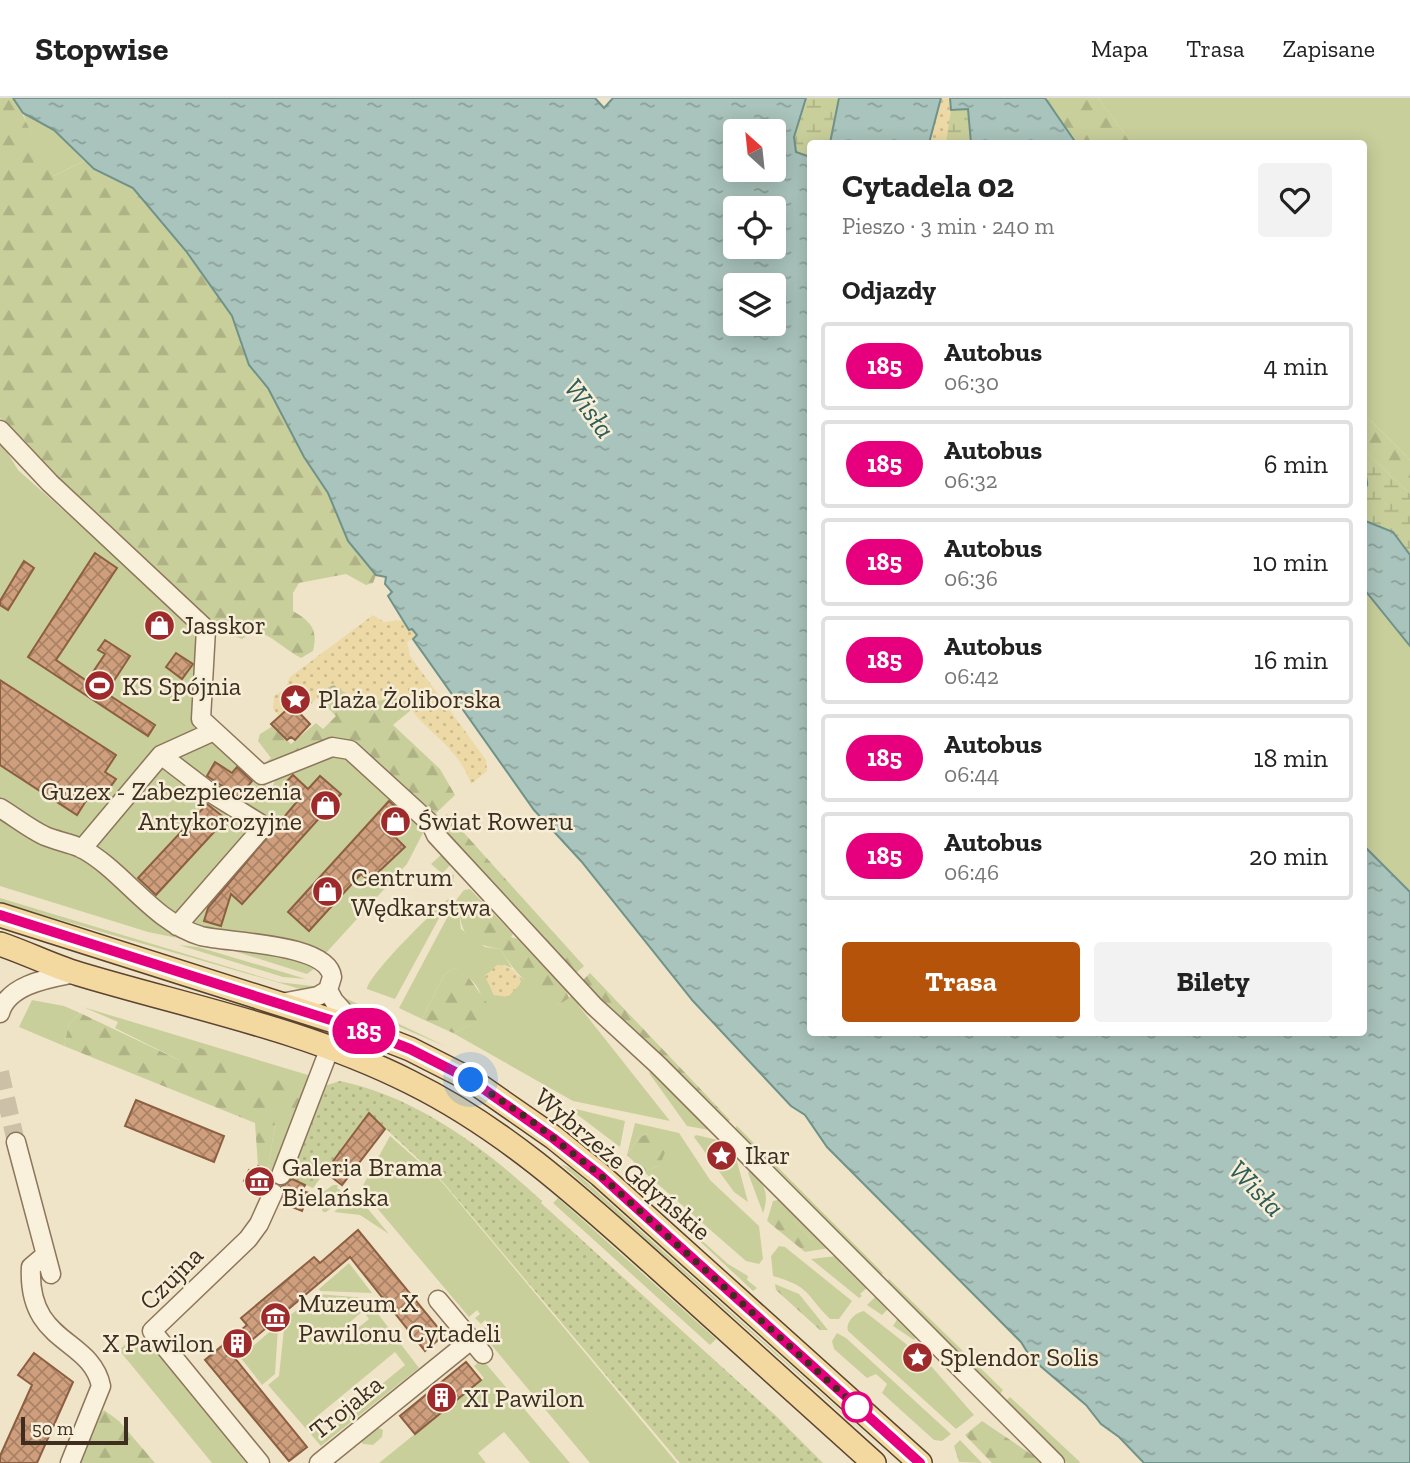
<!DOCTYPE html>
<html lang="pl">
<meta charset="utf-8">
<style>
:root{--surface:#fff;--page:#f2f2f2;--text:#222;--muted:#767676;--line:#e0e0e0;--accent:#b45309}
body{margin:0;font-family:"Zilla Slab",serif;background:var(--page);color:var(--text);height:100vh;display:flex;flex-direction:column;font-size:26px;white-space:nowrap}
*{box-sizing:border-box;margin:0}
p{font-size:23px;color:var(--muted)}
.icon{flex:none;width:38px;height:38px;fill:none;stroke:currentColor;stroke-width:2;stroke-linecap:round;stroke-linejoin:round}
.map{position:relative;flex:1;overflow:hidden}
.panel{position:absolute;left:807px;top:42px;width:560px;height:896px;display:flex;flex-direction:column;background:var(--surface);border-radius:7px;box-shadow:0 4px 18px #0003}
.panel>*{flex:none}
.badge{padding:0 14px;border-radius:23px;font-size:24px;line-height:46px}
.needle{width:46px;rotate:333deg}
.fabs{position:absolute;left:723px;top:21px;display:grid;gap:14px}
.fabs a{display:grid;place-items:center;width:63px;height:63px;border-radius:7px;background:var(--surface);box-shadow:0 4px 18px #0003;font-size:35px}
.scale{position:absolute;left:21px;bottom:18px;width:107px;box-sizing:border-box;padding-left:7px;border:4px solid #3d2e20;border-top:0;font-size:19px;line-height:24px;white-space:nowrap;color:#3d2e20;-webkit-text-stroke:5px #f7eed8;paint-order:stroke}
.you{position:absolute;width:35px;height:35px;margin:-18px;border:5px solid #fff;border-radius:50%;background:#1a73e8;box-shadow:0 0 0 10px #1a73e833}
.map>.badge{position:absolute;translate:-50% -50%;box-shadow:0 0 0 4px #fff}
h2{padding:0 35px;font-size:26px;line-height:63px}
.round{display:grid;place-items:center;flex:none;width:74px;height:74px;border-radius:7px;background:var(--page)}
.headline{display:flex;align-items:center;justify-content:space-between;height:119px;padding:0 35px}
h1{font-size:33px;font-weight:700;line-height:52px}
.action{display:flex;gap:14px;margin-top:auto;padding:14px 35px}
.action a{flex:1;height:80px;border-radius:7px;background:var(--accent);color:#fff;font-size:28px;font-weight:700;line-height:80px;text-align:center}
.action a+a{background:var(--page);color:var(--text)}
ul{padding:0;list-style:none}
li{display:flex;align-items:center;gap:21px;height:88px;margin:0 14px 10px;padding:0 21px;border:4px solid var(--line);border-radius:7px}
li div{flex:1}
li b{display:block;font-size:26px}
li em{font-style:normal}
li .badge{min-width:77px;font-weight:700;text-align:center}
header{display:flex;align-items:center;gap:42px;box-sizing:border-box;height:98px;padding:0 35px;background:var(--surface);border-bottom:2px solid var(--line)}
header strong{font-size:33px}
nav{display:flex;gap:38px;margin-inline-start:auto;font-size:24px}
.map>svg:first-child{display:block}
.green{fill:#c9cf9b;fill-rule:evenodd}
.forest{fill:url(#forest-firs)}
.wetland{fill:url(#wetland-marsh)}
.sand{fill:url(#sand-dots)}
.park{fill:url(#park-dots)}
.water{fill:url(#water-ripples);stroke:#6f938a;stroke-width:2;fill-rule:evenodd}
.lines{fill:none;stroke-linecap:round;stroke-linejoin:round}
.stream{stroke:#6f938a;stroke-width:4.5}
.building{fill:url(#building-cross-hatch);stroke:#8d5f41;stroke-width:2}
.minor-tunnel{stroke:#ccc0a6;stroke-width:18;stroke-dasharray:18 9;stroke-linecap:butt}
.minor-casing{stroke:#8d765c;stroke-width:21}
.major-casing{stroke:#5b4430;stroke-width:26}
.minor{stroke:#faf1dc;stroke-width:18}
.major{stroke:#f3d9a0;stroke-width:23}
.line-casing{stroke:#fff;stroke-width:16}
.line{stroke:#e6007e;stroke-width:10}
.walk{stroke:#3d2e20;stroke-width:7;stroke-dasharray:0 12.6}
.stop-dot{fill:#fff;stroke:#e6007e;stroke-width:3.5}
.labels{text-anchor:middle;stroke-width:5;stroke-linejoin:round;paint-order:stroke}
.poi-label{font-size:26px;fill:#3d2e20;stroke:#f7eed8;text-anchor:start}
.street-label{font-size:26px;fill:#3d2e20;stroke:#f7eed8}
.water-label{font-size:28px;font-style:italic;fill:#2f5d5a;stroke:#f7eed8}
</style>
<header>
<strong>Stopwise</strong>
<nav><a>Mapa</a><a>Trasa</a><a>Zapisane</a></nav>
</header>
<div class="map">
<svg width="1410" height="1365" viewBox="0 0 1410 1365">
<defs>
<pattern id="forest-firs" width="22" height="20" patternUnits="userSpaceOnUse" patternTransform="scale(1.75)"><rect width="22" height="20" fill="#c9cf9b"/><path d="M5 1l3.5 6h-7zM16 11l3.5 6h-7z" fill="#aeb285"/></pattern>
<pattern id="wetland-marsh" width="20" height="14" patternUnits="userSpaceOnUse" patternTransform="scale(1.75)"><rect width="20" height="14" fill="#c9cf9b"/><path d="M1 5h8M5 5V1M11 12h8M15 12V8" fill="none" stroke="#aeb285"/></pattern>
<pattern id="sand-dots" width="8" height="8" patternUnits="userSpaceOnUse" patternTransform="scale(1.75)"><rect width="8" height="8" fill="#ecd9a5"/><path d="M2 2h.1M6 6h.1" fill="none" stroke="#cbbb8e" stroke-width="1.8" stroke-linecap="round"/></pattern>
<pattern id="park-dots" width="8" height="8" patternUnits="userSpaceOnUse" patternTransform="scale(1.75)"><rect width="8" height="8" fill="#c9cf9b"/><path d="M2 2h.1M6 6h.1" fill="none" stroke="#aeb285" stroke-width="1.8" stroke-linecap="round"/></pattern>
<pattern id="water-ripples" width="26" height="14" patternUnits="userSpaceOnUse" patternTransform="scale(1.75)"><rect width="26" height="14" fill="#a9c4bc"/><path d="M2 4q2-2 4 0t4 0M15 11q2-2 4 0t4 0" fill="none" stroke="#8ba098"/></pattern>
<pattern id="building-cross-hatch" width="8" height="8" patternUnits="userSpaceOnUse" patternTransform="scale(1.75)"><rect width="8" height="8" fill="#cf9f7d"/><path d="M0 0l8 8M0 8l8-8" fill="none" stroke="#a98266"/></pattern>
</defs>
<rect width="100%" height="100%" fill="#f0e4c8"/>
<path class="green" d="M1098 0H1410V362L1363 315V46L1132 45Z
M23 15 54 32 84 63 54 78 41 61Z
M0 342 18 372 194 528 199 548 194 634 214 641 267 689 273 688 276 679 339 653 414 718 424 733 407 766 326 855 321 852 315 870 307 876 221 849 148 834 0 788Z
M1363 490 1410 548V794L1363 747Z
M442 756 451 766 443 775 449 780 454 776 453 785 431 766Z
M0 800 278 884 321 889 307 893C205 863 102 835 0 804Z
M450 800 395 901 367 891C368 877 437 809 450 800Z
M457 801 461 831 485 849 500 851 512 870 504 867 485 877 494 897 521 885 519 878 559 907 571 898 670 1023 573 1003 453 935 485 921C484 895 478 883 454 870L444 877 422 921 399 910Z
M179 847 198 849 306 881 283 879Z
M337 896 447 949 341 904Z
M32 902 64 908 80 915 69 926 64 948 19 929Z
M83 909 308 977 310 983 277 1075 268 1071 275 1027 179 962 115 930 118 924Z
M653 972 709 1032 687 1028 649 975Z
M576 1011 625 1023 620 1049 575 1015Z
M635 1025 679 1035 710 1082 759 1128 763 1161 759 1166 746 1163 644 1074 660 1067 648 1036 639 1039 627 1057Z
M737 1028 883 1175 877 1181 731 1034Z
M696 1037 722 1043 735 1056 748 1104 734 1094 694 1039Z
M390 1038 442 1084 677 1365H590L488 1243 497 1236 494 1233 489 1236 484 1230 488 1226 485 1222 481 1226 475 1220 480 1216 477 1212 469 1219 361 1091Z
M561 1066 572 1071 898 1365Z
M750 1071C764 1086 770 1095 763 1115L748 1075Z
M627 1075 728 1166 748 1178 747 1182 757 1190 753 1193Z
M333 1087H338L337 1090 347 1097 326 1114H323L318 1098Z
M352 1099H358L389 1136 360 1117 334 1114Z
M558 1100 716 1241 710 1247 553 1105Z
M783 1101 818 1138 820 1144 811 1141 793 1122 767 1123 773 1103Z
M779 1148 785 1149 852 1203 839 1221H830C805 1196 811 1189 773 1178L771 1158Z
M837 1158 842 1167 868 1189 860 1196 862 1198 859 1200 811 1161Z
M349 1165 372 1195 320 1193 319 1191Z
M889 1181 1003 1292 997 1300 883 1188Z
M318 1196 366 1200 419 1270 321 1348 268 1287 279 1278 285 1221ZM363 1213 369 1221 342 1243 336 1236ZM395 1254 405 1267 325 1333 315 1320Z
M877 1197 889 1210 882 1217 867 1207Z
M864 1213 924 1260 974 1317 956 1331 848 1233C845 1224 856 1214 864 1213Z
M898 1220 917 1238 914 1242 893 1228Z
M278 1230 275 1276 262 1287 240 1259 273 1231Z
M837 1235 846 1240 951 1336 942 1343 934 1342 882 1295 887 1286 876 1276 867 1280 834 1251 832 1243Z
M136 1237 157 1253 248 1365H212L119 1252Z
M482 1261 570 1365H530L504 1334 478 1355 486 1365H379L484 1280 474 1268Z
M1010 1299 1080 1364 1079 1365H1067L1003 1306Z
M374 1328 383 1332 382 1339 373 1347 363 1346 359 1341Z"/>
<path class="forest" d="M0 0H13C30 25 36 54 54 78L84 63 133 90 186 153 232 218 249 267 268 290 304 359 328 395 348 443 376 477 373 485 366 487 346 476 299 485 293 495V513C312 524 318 532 313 553L301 560C284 551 273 538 254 532L242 541 211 530 38 363 25 343 0 320Z
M1045 0H1098L1132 45H1076Z
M1363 315 1410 362V396L1363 351Z
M334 587C346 596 364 604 379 602 389 601 392 598 403 601L411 612 393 627 440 671 455 697 431 720 348 645 261 668 271 660 258 643 260 636 273 628 291 646 316 625 323 631 336 618 321 603 328 589Z
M447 716 584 868 576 875 437 726Z
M470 791 513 836 511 839 518 841 566 893 569 900 559 907C534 895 514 874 500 851 463 845 462 835 457 801L464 792Z
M454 870 467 877 492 912 486 921 453 935 422 921 444 877Z
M590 875 730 1022 725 1027 583 882Z
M80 915 179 962 192 947 225 960 271 1011 275 1027 268 1071 258 1068 255 1025 64 948 69 926Z
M278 973 301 986V1003L293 1013 286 1012 255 984V978Z
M648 1036 660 1041 665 1054 660 1067 644 1074 627 1057 639 1039Z
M780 1121 793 1122 811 1141 822 1143 829 1150 805 1154 767 1123Z
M775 1186 799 1196 828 1232H820L776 1192Z
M104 1312 119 1323 155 1365H77L97 1320Z
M982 1323 1034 1358 1042 1365H992L965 1337Z
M960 1342 982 1365 959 1364 954 1348Z"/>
<path class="wetland" d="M806 0H839L830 45 810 46V59L796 54 794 39Z
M941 0 968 11 971 45 929 46Z
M1363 351 1410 396V457L1393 434 1363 422Z"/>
<path class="sand" d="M941 0H959L961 11 951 12 946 45 929 46Z
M373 517 384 524 403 522 417 538 407 544 410 558 486 662 487 673 471 686C461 656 438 641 417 619 412 613 406 603 399 600 391 597 386 601 378 603 361 605 347 597 334 587L328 589 321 603 317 600 308 609 292 607 278 617 273 611 274 598 285 591 290 579Z
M497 867C509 867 518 873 521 885L508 899 494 897 485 878Z"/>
<path class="park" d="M340 983C417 999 485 1050 542 1103L541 1105 775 1317 823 1365H680L443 1084 369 1015 313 1090 283 1078 324 988Z"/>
<path class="water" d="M13 0H595L604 10 613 0H806L794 39 796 54 810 59V934H1363V747L1410 794V1365H1144L1119 1339 1101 1326 1086 1307 1031 1260 1021 1244 827 1049 805 1017 791 1008 693 903 581 763 534 712 413 541 417 537 412 531 409 532 388 498 392 494 385 486 386 479 376 477 348 443 328 395 304 359 268 290 249 267 232 218 186 153 133 90 94 71 54 32 23 15ZM774 33V72H735V33ZM774 110V149H735V110ZM735 187H774V226H735Z
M839 0H941L929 45H830Z
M950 0H1045L1076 45H971L968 11 951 12Z
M1363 422 1393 434 1410 457V548L1363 490Z"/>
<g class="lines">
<path class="stream" d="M1363 366 1366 386 1363 393"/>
</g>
<path class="building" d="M95 455 117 470 56 562 87 583 105 556 98 552 105 542 130 558 106 595 155 627 148 638 28 559Z
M24 463 34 470 8 512 0 507V503Z
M155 514 172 526 162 540 145 528Z
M176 555 193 566 182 581 166 569Z
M0 582 116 657 105 674 116 681 101 702 91 695 77 717 0 667Z
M292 607 310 626 295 642 291 639 287 642 271 626Z
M215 664 232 675 237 669 252 683 239 699 207 678Z
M293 677 308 691 320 678 341 696 242 806 231 796 221 828 204 823 208 810 300 700 285 685Z
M389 703 410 722 395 739 405 749 369 783 361 776 309 833 288 814Z
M207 706 226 721 156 797 138 780Z
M136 1002 224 1038 214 1064 125 1028Z
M369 1015 385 1031 342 1087 325 1074Z
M258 1068 270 1073 272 1084 262 1091 244 1083 249 1072 255 1074Z
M292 1081 305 1087 302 1093 309 1095 302 1113 292 1109 294 1103 283 1099 282 1088Z
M358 1132 444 1237 425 1253 350 1159 233 1258 307 1349 289 1363 205 1262 247 1227 241 1220 314 1159 320 1165Z
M34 1255 73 1284 37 1365H0V1358L32 1287 18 1277Z
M466 1264 481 1282 415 1336 400 1318Z"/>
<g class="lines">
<path class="minor-tunnel" d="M0 974 16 1044"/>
<defs>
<path id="minor" d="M0 332 50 385 206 531 201 621 262 677 332 649 350 652 431 726 436 737 594 908 658 967 1055 1365
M161 657 208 693 264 728 177 828
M0 710C15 719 30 731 45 738 57 743 70 745 81 750 123 772 153 824 201 838 229 845 328 845 332 879L328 892 318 898 281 905
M82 751 161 657 214 633
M328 892 334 903 359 931
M0 915C8 886 50 880 75 875
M16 1044 51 1176
M281 1077 329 952
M44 1158 31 1169C27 1247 91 1239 101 1288L70 1365
M438 1202 483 1256
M260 1365 152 1233 248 1141 259 1126 273 1095
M319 1365 471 1242"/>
<path id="major" d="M0 817 359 931 410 951 471 982 553 1039 600 1077 920 1365
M0 846C27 855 52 868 79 876 189 909 307 932 410 984 505 1031 580 1100 658 1170 730 1235 802 1300 874 1365"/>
</defs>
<use href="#minor" class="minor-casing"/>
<use href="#major" class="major-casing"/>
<use href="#minor" class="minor"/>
<use href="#major" class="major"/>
</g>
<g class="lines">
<defs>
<path id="line" d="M0 817 359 931 410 951 471 982 553 1040 600 1077 920 1365"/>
</defs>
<use href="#line" class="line-casing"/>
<use href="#line" class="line"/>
<path class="walk" d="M471 982 533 1024 600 1077 857 1309"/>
</g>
<defs>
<symbol id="shop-disc" viewBox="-11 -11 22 22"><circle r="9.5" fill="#9e2a2b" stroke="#f7eed8"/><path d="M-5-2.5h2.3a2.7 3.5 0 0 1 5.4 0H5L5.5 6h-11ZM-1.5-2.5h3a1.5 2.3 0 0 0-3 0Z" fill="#fff"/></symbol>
<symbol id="stadium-disc" viewBox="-11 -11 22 22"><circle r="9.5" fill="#9e2a2b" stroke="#f7eed8"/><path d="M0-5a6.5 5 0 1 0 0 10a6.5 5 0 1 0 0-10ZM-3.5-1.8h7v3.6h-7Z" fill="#fff"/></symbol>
<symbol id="sight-disc" viewBox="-11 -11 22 22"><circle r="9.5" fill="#9e2a2b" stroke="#f7eed8"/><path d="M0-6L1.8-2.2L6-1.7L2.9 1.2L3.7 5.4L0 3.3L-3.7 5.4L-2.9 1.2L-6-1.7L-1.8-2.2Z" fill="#fff"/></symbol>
<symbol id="museum-disc" viewBox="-11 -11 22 22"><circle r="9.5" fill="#9e2a2b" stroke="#f7eed8"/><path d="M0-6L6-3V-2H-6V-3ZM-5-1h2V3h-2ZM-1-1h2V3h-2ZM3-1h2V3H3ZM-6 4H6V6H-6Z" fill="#fff"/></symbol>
<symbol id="building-disc" viewBox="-11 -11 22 22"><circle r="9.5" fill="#9e2a2b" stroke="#f7eed8"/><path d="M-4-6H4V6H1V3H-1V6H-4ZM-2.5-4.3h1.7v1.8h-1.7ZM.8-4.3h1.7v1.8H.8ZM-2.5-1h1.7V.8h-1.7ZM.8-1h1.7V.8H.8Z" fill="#fff"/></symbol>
</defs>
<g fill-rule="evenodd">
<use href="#shop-disc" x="142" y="510" width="35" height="35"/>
<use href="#stadium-disc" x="82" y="570" width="35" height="35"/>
<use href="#sight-disc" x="278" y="584" width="35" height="35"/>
<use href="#shop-disc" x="308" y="690" width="35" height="35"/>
<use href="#shop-disc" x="378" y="706" width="35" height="35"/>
<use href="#shop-disc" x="310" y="776" width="35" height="35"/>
<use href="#sight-disc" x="704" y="1040" width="35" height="35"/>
<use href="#museum-disc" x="242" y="1066" width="35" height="35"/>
<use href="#museum-disc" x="258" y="1202" width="35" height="35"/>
<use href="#building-disc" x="220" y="1228" width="35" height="35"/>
<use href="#sight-disc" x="900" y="1242" width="35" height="35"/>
<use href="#building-disc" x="424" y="1282" width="35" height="35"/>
</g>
<circle class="stop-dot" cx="857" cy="1309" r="14"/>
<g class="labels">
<g class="poi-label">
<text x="182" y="536">Jasskor</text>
<text x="122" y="597">KS Spójnia</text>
<text x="318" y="610">Plaża Żoliborska</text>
<text x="302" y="702" text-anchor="end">Guzex - Zabezpieczenia<tspan x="302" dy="30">Antykorozyjne</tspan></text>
<text x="418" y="732">Świat Roweru</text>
<text x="351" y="788">Centrum<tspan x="351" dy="30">Wędkarstwa</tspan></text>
<text x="745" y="1066">Ikar</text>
<text x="282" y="1078">Galeria Brama<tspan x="282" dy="30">Bielańska</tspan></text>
<text x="298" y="1214">Muzeum X<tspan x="298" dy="30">Pawilonu Cytadeli</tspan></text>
<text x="214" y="1254" text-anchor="end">X Pawilon</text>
<text x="940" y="1268">Splendor Solis</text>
<text x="464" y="1309">XI Pawilon</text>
</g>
<g class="street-label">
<text transform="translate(623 1066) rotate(40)" y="9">Wybrzeże Gdyńskie</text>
<text transform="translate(171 1180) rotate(-45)" y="9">Czujna</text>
<text transform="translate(346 1309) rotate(-39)" y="9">Trojaka</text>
</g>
<g class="water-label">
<text transform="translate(590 310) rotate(54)" y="10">Wisła</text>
<text transform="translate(1257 1090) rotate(46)" y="10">Wisła</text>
</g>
</g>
</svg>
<div class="fabs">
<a><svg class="needle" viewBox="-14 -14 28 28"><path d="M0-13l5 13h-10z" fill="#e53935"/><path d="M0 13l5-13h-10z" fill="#767676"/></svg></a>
<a><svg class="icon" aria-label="locate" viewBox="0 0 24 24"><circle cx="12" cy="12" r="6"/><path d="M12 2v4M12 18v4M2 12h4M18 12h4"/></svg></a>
<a><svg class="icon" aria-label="layers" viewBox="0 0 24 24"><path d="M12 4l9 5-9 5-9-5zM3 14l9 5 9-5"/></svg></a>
</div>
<div class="scale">50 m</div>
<div class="you" style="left:471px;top:982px"></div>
<b class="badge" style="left:364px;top:933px;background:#e6007e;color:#fff">185</b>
<section class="panel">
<div class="headline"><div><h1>Cytadela 02</h1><p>Pieszo · 3 min · 240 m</p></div><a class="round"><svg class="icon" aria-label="heart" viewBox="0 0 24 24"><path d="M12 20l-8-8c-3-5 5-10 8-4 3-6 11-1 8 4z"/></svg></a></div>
<h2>Odjazdy</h2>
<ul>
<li><span class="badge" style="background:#e6007e;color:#fff">185</span><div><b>Autobus</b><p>06:30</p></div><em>4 min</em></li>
<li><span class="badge" style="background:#e6007e;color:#fff">185</span><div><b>Autobus</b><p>06:32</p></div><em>6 min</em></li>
<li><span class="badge" style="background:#e6007e;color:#fff">185</span><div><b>Autobus</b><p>06:36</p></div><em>10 min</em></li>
<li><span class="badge" style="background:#e6007e;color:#fff">185</span><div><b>Autobus</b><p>06:42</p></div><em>16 min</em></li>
<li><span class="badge" style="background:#e6007e;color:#fff">185</span><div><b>Autobus</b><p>06:44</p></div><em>18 min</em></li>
<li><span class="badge" style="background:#e6007e;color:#fff">185</span><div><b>Autobus</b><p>06:46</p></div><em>20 min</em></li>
</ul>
<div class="action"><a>Trasa</a><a>Bilety</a></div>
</section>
</div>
